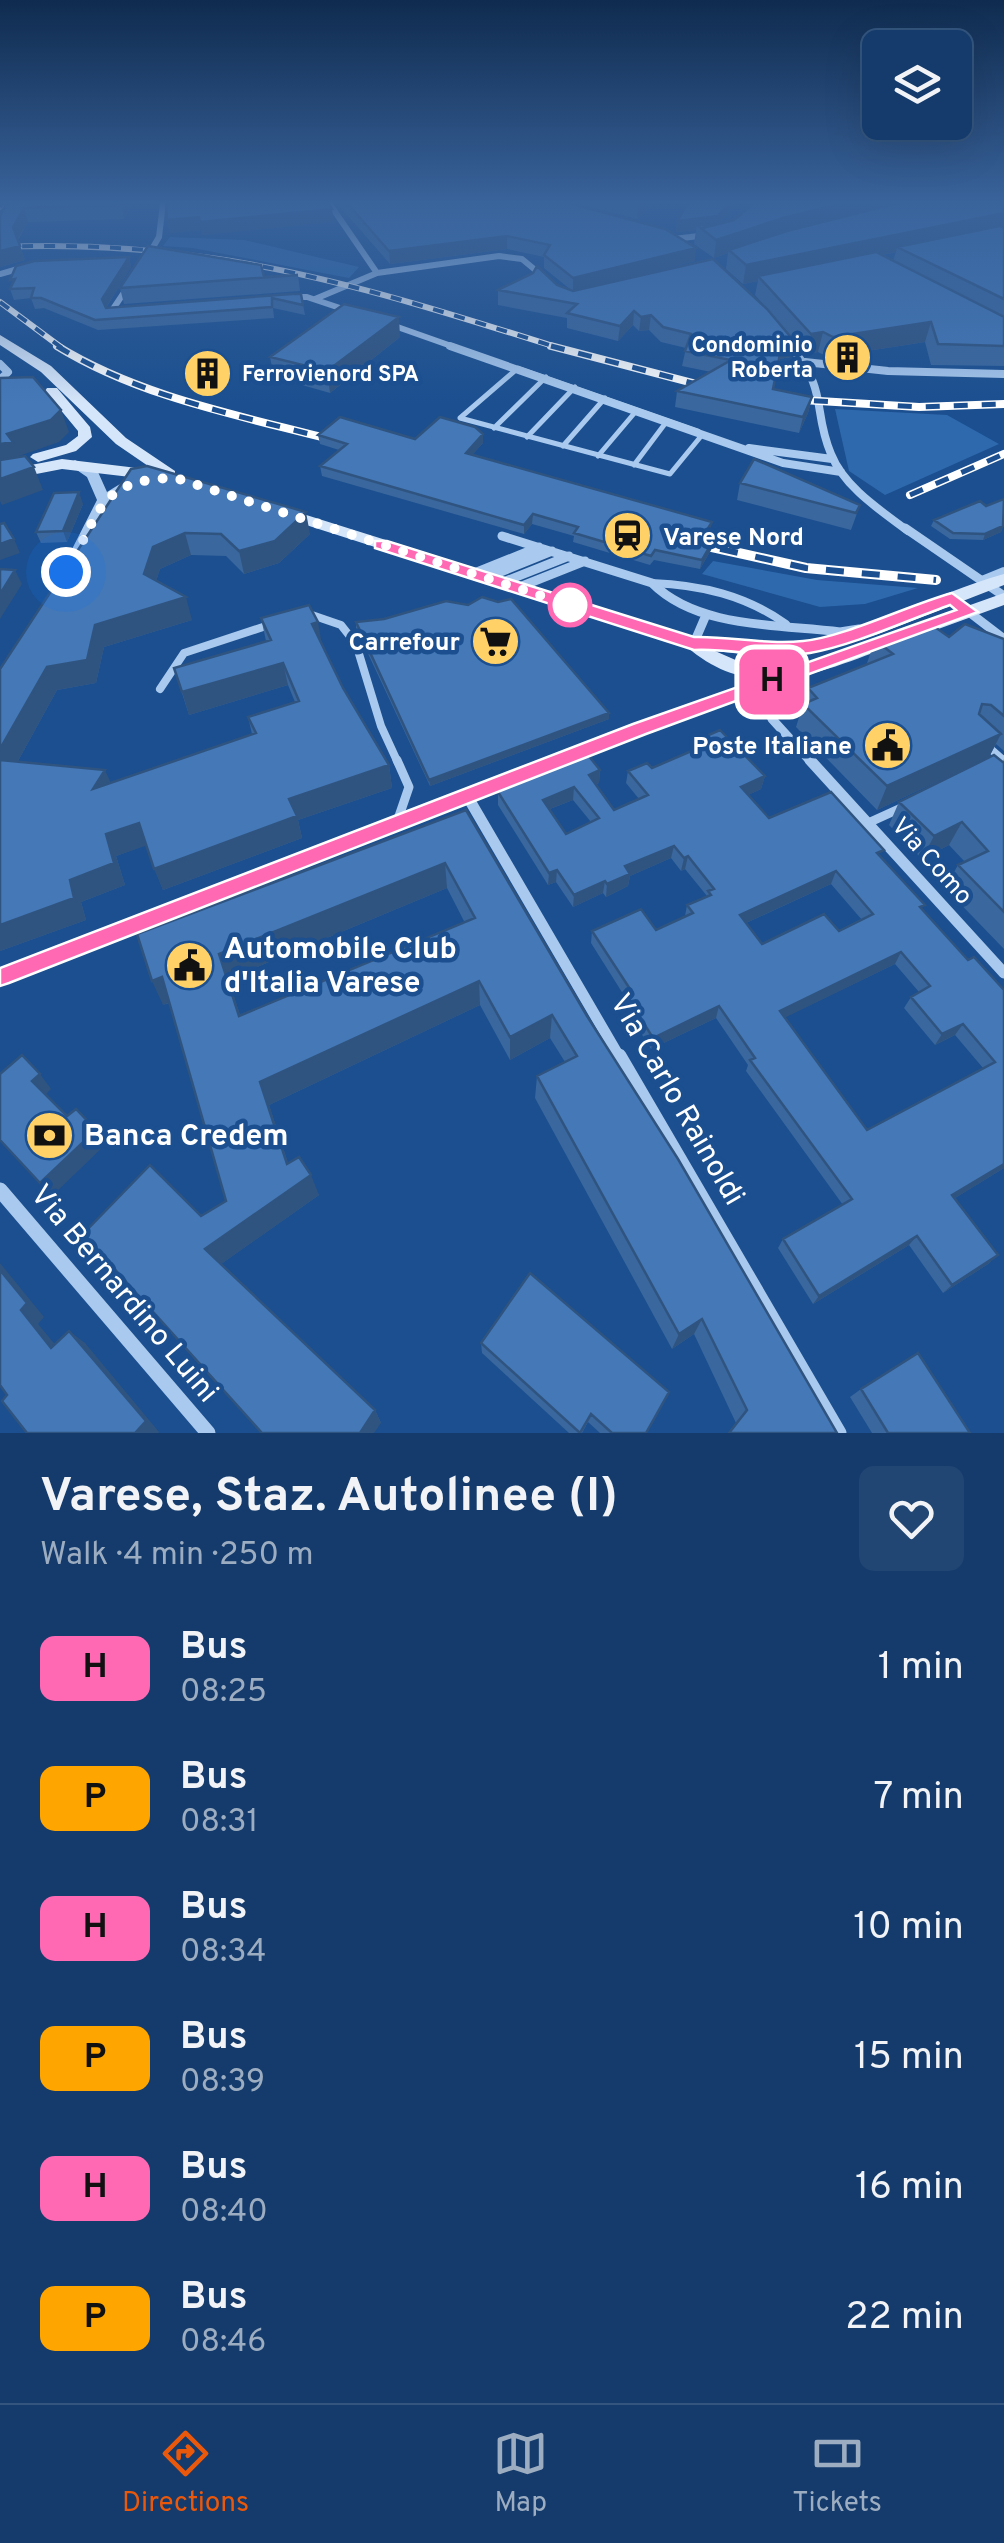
<!DOCTYPE html>
<meta charset="utf-8">
<style>
:root{--surface:#143b6b;--page:#214673;--text:#f1f3f6;--muted:#9dadc1;--line:#33557e;--accent:#ea580c}
body{margin:0;font-family:Overpass,sans-serif;background:var(--page);color:var(--text);height:100vh;display:flex;flex-direction:column;font-size:38px;white-space:nowrap}
*{box-sizing:border-box;margin:0}
p{font-size:32px;color:var(--muted)}
.icon{flex:none;width:55px;height:55px;fill:none;stroke:currentColor;stroke-width:2;stroke-linecap:round;stroke-linejoin:round}
.map{position:relative;height:1433px;overflow:hidden}
.panel{display:flex;flex-direction:column;background:var(--surface);flex:1}
.panel>*{flex:none}
.badge{padding:0 20px;border-radius:15px;font-size:35px;line-height:65px}
.controls{position:absolute;left:862px;top:30px;display:grid;gap:20px}
.controls a{display:grid;place-items:center;width:110px;height:110px;border-radius:15px;background:var(--surface);box-shadow:0 10px 40px #0002,0 0 0 2px var(--line);font-size:50px}
.you{position:absolute;width:50px;height:50px;margin:-25px;border:8px solid #fff;border-radius:50%;background:#1a73e8;box-shadow:0 0 0 15px #1a73e833}
.map>.badge{position:absolute;translate:-50% -50%;box-shadow:0 0 0 5px #fff}
.round{display:grid;place-items:center;flex:none;width:105px;height:105px;border-radius:15px;background:var(--page)}
.head{display:flex;align-items:center;justify-content:space-between;height:170px;padding:0 40px}
h1{font-size:48px;font-weight:700;line-height:75px}
ul{padding:0;list-style:none}
li{display:flex;align-items:center;gap:30px;height:130px;padding:0 40px}
li div{flex:1}
li b{display:block;font-size:38px}
li em{font-style:normal}
li .badge{min-width:110px;font-weight:700;text-align:center}
.dock{display:flex;justify-content:space-around;align-items:center;height:140px;border-top:2px solid var(--line);background:var(--surface);font-size:28px;color:var(--muted)}
.dock a{display:grid;justify-items:center;gap:5px}
.dock .selected{color:var(--accent)}
.map>svg:first-child{display:block}
.green{fill:#2e69ad}
.lines{fill:none;stroke-linecap:round;stroke-linejoin:round}
.service-far2{stroke:#a9c9ee;stroke-width:5}
.service-far1{stroke:#a9c9ee;stroke-width:8}
.service{stroke:#a9c9ee;stroke-width:9}
.minor-far4{stroke:#a9c9ee;stroke-width:6}
.minor-far3{stroke:#a9c9ee;stroke-width:8}
.minor-far2{stroke:#a9c9ee;stroke-width:9}
.minor-far1{stroke:#a9c9ee;stroke-width:11}
.minor{stroke:#a9c9ee;stroke-width:15}
.tertiary{fill:#a9c9ee;fill-rule:evenodd}
.secondary{fill:#d6e6fa;fill-rule:evenodd}
.rail-far2-casing{stroke:#fff;stroke-width:6}
.rail-far1-casing{stroke:#fff;stroke-width:8}
.rail-casing{stroke:#fff;stroke-width:10}
.rail-far2{stroke:#1b4f8f;stroke-width:4;stroke-dasharray:11;stroke-linecap:butt}
.rail-far1{stroke:#1b4f8f;stroke-width:5;stroke-dasharray:14;stroke-linecap:butt}
.rail{stroke:#1b4f8f;stroke-width:6;stroke-dasharray:18;stroke-linecap:butt}
.wall{fill:#3a679d;fill-rule:evenodd}
.shaded-wall{fill:#305480}
.building{fill:#4478b7;stroke:#305480;stroke-width:2.5;fill-rule:evenodd}
.line{fill:#ff69b4;stroke:#fff;stroke-width:2.5}
.walk{stroke:#fff;stroke-width:10;stroke-dasharray:0 18}
.stop-dot{fill:#fff;stroke:#ff69b4;stroke-width:5}
.labels{text-anchor:middle;stroke-width:9;stroke-linejoin:round;paint-order:stroke}
.far-poi-label{font-size:22px;font-weight:bold;fill:#fff;stroke:#1b4f8f;text-anchor:end}
.poi-label{font-size:25px;font-weight:bold;fill:#fff;stroke:#1b4f8f;text-anchor:end}
.street-label{font-size:25px;fill:#fff;stroke:#1b4f8f}
.near-poi-label{font-size:30px;font-weight:bold;fill:#fff;stroke:#1b4f8f;text-anchor:start}
.near-street-label{font-size:30px;fill:#fff;stroke:#1b4f8f}
</style>
<div class="map">
<svg width="1004" height="1433" viewBox="0 0 1004 1433">
<rect width="100%" height="100%" fill="#1b4f8f"/>
<path class="green" d="M170 237 244 240 359 267 349 278 193 248 163 246Z
M835 409 947 415 999 444 885 495 849 471Z
M713 561 817 580 918 588 865 604 820 607 702 574Z"/>
<g class="lines">
<path class="service-far2" d="M518 368 698 431 702 435 670 474 460 418Z
M494 428 546 377
M527 437 575 387
M563 446 605 398
M598 456 637 410
M634 465 667 421"/>
<path class="service-far1" d="M982 580 1004 571
M652 583C701 585 745 595 786 624
M306 613 341 625 356 644 381 726 398 763
M160 689 184 653 269 625
M986 745 1003 760 998 763"/>
<path class="service" d="M397 760 409 787 397 822
M995 764 1003 760
M868 823 901 808"/>
<path class="minor-far4" d="M329 203 377 273
M674 239 707 235
M149 254 159 237 163 203
M0 274 28 266
M288 297H307L349 311
M315 299 377 273 499 256 522 259 545 278
M117 311 111 312 129 285
M389 324 457 348
M786 341 792 348"/>
<path class="minor-far3" d="M450 346 783 463 841 472
M790 346C829 391 812 409 831 454 844 487 880 510 908 531
M805 362 888 371 1004 374
M0 364 8 372 0 380
M749 448 832 459"/>
<path class="minor-far2" d="M905 528 1004 596
M502 536 652 583C698 629 779 624 840 632L859 629
M472 574 539 547
M486 578 552 551
M501 583 569 556
M517 588 585 561
M952 599 1004 639
M694 643 706 615
M777 680 764 698 772 719 812 763
M551 763 794 674"/>
<path class="minor-far1" d="M810 760 1004 973
M466 794 620 1058
M0 975 558 760"/>
<path class="minor" d="M619 1056 839 1433
M0 1190 208 1433"/>
<path class="tertiary" d="M75 460 98 472 107 492 133 476 138 475 145 479 110 502 82 557 75 562 68 557 97 500 87 477 68 464Z"/>
<path class="secondary" d="M0 335 51 366 126 438 175 471V477L163 476 156 480 62 469 0 481V471L62 459 154 470 116 444 41 372 0 345Z
M47 388H57L90 427 92 437 76 451 38 462 30 457 33 454 66 445 78 436V431L45 391Z
M284 508 695 637C726 638 757 647 788 644 865 636 931 594 1004 574V585L878 634 818 652 768 657 715 651 747 665 807 663 1004 593V605C966 619 927 633 889 647 818 673 753 704 687 647L278 516V510Z"/>
<defs>
<path id="rail-far2" d="M0 207 3 203
M0 247C209 238 363 286 559 348
M0 302 62 348"/>
<path id="rail-far1" d="M57 346C143 399 248 417 344 443
M551 346 716 389
M786 399 919 407 1004 404
M910 495 1004 454"/>
<path id="rail" d="M685 541 806 568 936 580"/>
</defs>
<use href="#rail-far2" class="rail-far2-casing"/>
<use href="#rail-far1" class="rail-far1-casing"/>
<use href="#rail" class="rail-casing"/>
<use href="#rail-far2" class="rail-far2"/>
<use href="#rail-far1" class="rail-far1"/>
<use href="#rail" class="rail"/>
</g>
<path class="wall" d="M8 203H132L124 219 28 222 18 240 25 260 0 267V216Z
M337 203H568L695 261 589 288 794 341 791 357 779 359 773 389 812 397 808 413 799 433 675 407 677 391 711 372 682 366 686 348 661 342 649 330 639 331 633 325 618 341 567 328V318L498 305V290L557 285 571 290 544 268V257L507 249 390 264Z
M576 203H655L637 219Z
M688 203H736L719 224 1004 203V366L931 365 925 342 828 357 818 352 807 354 755 295 758 281 743 284 726 269 728 253 714 258 694 244 696 230 676 232 677 221ZM896 252 893 261 882 255 892 253Z
M129 257 131 267 106 308 301 294 305 315 273 308 274 318 98 330 44 308 35 309 31 298 14 300 10 289Z
M298 275 300 291 124 304 120 288Z
M400 337 330 393 274 377 270 357Z
M483 434V443L472 455 710 532 706 539 713 541 711 550 700 569 654 560 650 565 573 542 574 536 532 524 524 534 322 476 320 466 339 450 320 444 318 435 415 439Z
M131 469 310 534 279 563 244 574 226 556 191 555 160 569 156 581 192 620 104 647 96 683 57 690 18 761 111 783 252 734 248 717 295 702 288 685 189 715 174 668 266 641 261 618 322 644 343 688 389 765 392 788 298 820 302 838 163 890 146 845 116 856 125 885 81 902 86 920 0 951V669Z
M740 483 860 505 851 530 737 500Z
M83 504 67 542 41 543 36 532Z
M934 520 1003 523V526L1001 532 983 540 950 539 931 526Z
M356 622 609 719 430 786 356 628Z
M949 637 1004 639V751L996 744 989 757 877 810 796 727 808 688 868 664 867 663 875 640Z
M704 737 765 776 761 789 748 795 769 818 881 857 922 910 968 960 1004 990V1168L955 1198 998 1255 988 1264 943 1293 909 1245 813 1304 778 1248 783 1239 843 1205 746 1071 748 1065 716 1018 651 1049 624 1006 625 997 591 943 592 931 656 930 685 916 687 905 707 896 685 869 681 871 671 858 630 876 628 886 606 897 603 893 573 907 556 882 548 885 498 805V792L600 770 599 783 596 784 614 810 639 799 626 783 628 771 652 768 702 747ZM573 800 591 822 566 834 550 809ZM831 884 862 920 839 931 762 944 746 923ZM895 964 919 992 911 997 904 1008 935 1045 955 1035 983 1068 867 1130 785 1017Z
M1004 759V949L945 888 958 865 965 862 949 845 922 859 889 825 899 802 1003 762Z
M466 810 587 1016 837 1433H728L736 1423 694 1334 672 1349 535 1098 537 1076 565 1062 550 1038 510 1060 480 1005 269 1105 288 1163 319 1195 221 1264 375 1410 381 1423 83 1234 201 1216 226 1201 169 1003 163 1005ZM447 888 465 923 240 1015 228 979Z
M481 1343 646 1433H600L588 1422 582 1433H569L482 1353Z
M861 1389 970 1433H872L850 1397Z"/>
<path class="shaded-wall" d="M122 203H132L124 219 121 205Z
M641 203H655L637 219 638 206Z
M729 203H736L716 227 703 230 697 225 696 230 676 232 677 221Z
M843 203H908L729 250 728 253 714 258 716 240 783 218Z
M24 208 28 222 17 240 13 227Z
M332 209 334 222 202 235 201 230 170 233 167 220Z
M1004 213V229L897 247 896 252 762 280 758 276V281L743 284 746 265Z
M507 236V249L390 264 389 251Z
M20 246 25 260 0 267V251Z
M696 248 695 261 573 292V278Z
M129 257 131 267 105 309 102 299Z
M634 311 633 325 618 341 620 326Z
M651 315 649 330 639 331 641 317Z
M399 317 400 337 330 393 327 371Z
M931 322 925 342 828 357 833 337Z
M823 332 818 352 807 354 811 334Z
M794 341 791 357 779 359 782 344Z
M812 397 808 413 799 433 803 417Z
M61 410 69 432 59 442 19 456 22 464 0 468V444L7 434Z
M483 434V443L466 462V453Z
M34 467 43 490 2 505 0 501V479Z
M79 492 83 504 67 542 63 531Z
M306 512 310 534 279 563 244 574 239 551Z
M533 514 532 524 524 534V525Z
M712 522 710 532 700 547 702 538Z
M1003 526 1001 532 983 540 985 534Z
M185 533 191 555 160 569 151 597 144 574 153 547Z
M14 539 20 553 0 560V544Z
M713 541 711 550 700 569 702 560Z
M15 570 22 584 0 619V594Z
M186 597 192 620 104 647 96 683 57 690 7 781 0 769V749L47 667 95 625Z
M318 622 322 645 312 624Z
M283 663 288 685 189 715 182 692Z
M609 713V719L430 786 429 780Z
M1001 734 989 757 877 810 887 786Z
M389 765 392 788 298 820 302 838 163 890 154 869 289 799Z
M105 770 115 792 93 789Z
M600 770 599 783 588 787 589 775Z
M765 776 761 789 738 800 741 787Z
M574 787 573 800 542 812 543 800Z
M962 822 949 845 922 859 934 836Z
M139 823 148 845 116 856 125 885 81 902 86 920 0 951V925L70 880 106 834Z
M674 846 671 858 630 876 628 886 606 897 607 884 625 866Z
M688 856 685 869 681 871 684 858Z
M445 863 447 888 228 979 248 1039 219 954Z
M557 870 556 882 548 885 549 873Z
M836 871 831 884 737 927 740 915Z
M605 881 603 893 573 907 574 895Z
M901 952 895 964 776 1022 780 1011Z
M162 977 173 1001 163 1005 152 981Z
M479 981 480 1005 269 1105 295 1184 260 1082Z
M719 1006 716 1018 651 1049 653 1038Z
M552 1015 550 1038 510 1060V1037Z
M963 1024 955 1035 935 1045 942 1034Z
M40 1074 51 1089 44 1096 32 1081Z
M96 1130 106 1144 52 1196 40 1183Z
M1004 1164V1168L944 1205 952 1195Z
M311 1175 319 1195 217 1267 205 1249Z
M917 1236 909 1245 813 1304 819 1296Z
M998 1255 988 1264 943 1293 952 1285Z
M0 1263 44 1317 38 1324 68 1360 51 1348 21 1310 0 1270Z
M702 1319 694 1334 672 1349 679 1334Z
M69 1331 85 1343 159 1432 158 1433H135Z
M375 1410 381 1423 374 1433H360Z"/>
<path class="building" d="M7 203H122L121 205 24 208 13 227 20 246 0 251V216Z
M166 203H328L332 209 200 222 199 217 167 220Z
M347 203H568L665 229 696 248 573 278 544 255 550 245 507 236 389 251Z
M688 203H729L718 216 677 221Z
M754 203H843L783 218 716 240 697 225 706 224 703 228 734 220Z
M898 203H1004V213L746 265 729 250 787 231Z
M1000 226 1004 228V299L897 247Z
M148 246 261 265 264 277 298 275 120 288Z
M876 252 1004 317V346L938 344 931 322 833 337 823 332 811 334 758 276Z
M129 257 102 299 106 308 292 294H301L303 305 272 298V307L95 320 41 298H31L34 288 10 289 15 279 10 280 16 266 34 261Z
M713 259 767 309 794 341 782 344 773 389 812 397 803 417 677 391 731 360 685 351 691 334 663 327 651 315 641 317 634 311 620 326 567 313 577 304 498 290 533 273 537 266 557 285 573 291Z
M344 304 399 317 327 371 270 357Z
M33 377 61 410 51 420 7 434 13 442 0 444V378Z
M340 417 415 439 440 417 475 427 483 434 466 453 712 522 702 538 713 541 702 560 655 550 651 556 574 533 578 527 533 514 524 525 320 466 347 444 318 435Z
M25 456 34 467 0 479V460Z
M754 459 860 505 856 513 740 483Z
M147 466 306 512 275 541 239 551 221 534 185 533 153 547 144 574 186 597 95 625 87 660 47 667 0 749V669L131 469Z
M79 492 63 531 36 532 54 493Z
M1004 499 1003 526 985 534 953 533 934 520 980 501 986 506Z
M4 523 14 539 0 544V524Z
M0 569 15 570 0 594Z
M482 597 498 602 511 599 609 713 429 780 356 622 384 619 446 601 468 605Z
M309 605 318 622 312 624 343 688 389 765 289 799 297 816 154 869 139 823 106 834 114 863 70 880 74 898 0 925V760L105 770 93 789 256 733 248 717 299 701 283 663 182 692 174 668 271 640 261 618Z
M925 620 949 637 965 624 1004 639V716L991 705 982 704 979 714 1001 734 887 786 803 704 817 698 808 688 893 654 875 640Z
M720 730 765 776 741 787 769 818 831 792 884 850 877 853 925 905 920 907 968 960 974 957 1004 990V1164L952 1195 998 1255 952 1285 917 1236 819 1296 783 1239 852 1199 750 1060 755 1058 719 1006 653 1038 626 995 632 992 592 931 641 909 656 930 693 913 687 905 711 895 708 891 714 889 688 856 684 858 674 846 625 866 630 874 607 884 605 881 574 895 557 870 549 873 498 792 503 782 584 750 600 770 589 775 614 810 648 795 628 771 647 763 652 768 710 743 704 737ZM574 787 599 818 566 834 543 800ZM836 871 873 914 839 931 824 914 762 944 740 915ZM901 952 930 986 911 997 942 1034 963 1024 995 1062 867 1130 780 1011Z
M994 755 1004 763V912L958 865 988 851 962 822 934 836 899 802Z
M466 810 587 1016 678 1159 837 1433H729L747 1410 702 1319 679 1334 537 1076 577 1056 552 1015 510 1037 479 981 260 1082 287 1164 299 1157 311 1175 205 1249 375 1410 360 1433H262L83 1234 150 1165 201 1216 226 1201 162 977 152 981 137 934ZM445 863 475 918 239 1016 219 954Z
M22 1055 40 1074 32 1081 67 1116 76 1109 96 1130 40 1183 0 1140V1074Z
M0 1270 27 1303 21 1310 51 1348 69 1331 146 1421 135 1433H27L2 1401 7 1395 0 1385Z
M530 1273 669 1392 646 1433H612L591 1414 580 1433 481 1343Z
M918 1353 970 1433H888L861 1389Z"/>
<linearGradient id="sky" x2="0" y2="1"><stop stop-color="#0f2b4f"/><stop offset="0.5" stop-color="#39639b"/><stop offset="1" stop-color="#39639b" stop-opacity="0"/></linearGradient>
<rect width="1004" height="404" fill="url(#sky)"/>
<path class="line" d="M375 541H387L694 637C731 636 766 645 803 641 845 637 908 605 952 593L978 612 646 734 9 983 0 986V968L633 724 956 610 950 605C908 620 852 646 810 653 770 660 733 648 694 650L375 548Z"/>
<g class="lines">
<path class="walk" d="M66 572C101 513 97 479 176 478L570 605"/>
</g>
<defs>
<symbol id="building-disc" viewBox="-11 -11 22 22"><circle r="9.5" fill="#ffd166" stroke="#1b4f8f"/><path d="M-4-6H4V6H1V3H-1V6H-4ZM-2.5-4.3h1.7v1.8h-1.7ZM.8-4.3h1.7v1.8H.8ZM-2.5-1h1.7V.8h-1.7ZM.8-1h1.7V.8H.8Z" fill="#111"/></symbol>
<symbol id="station-disc" viewBox="-11 -11 22 22"><circle r="9.5" fill="#ffd166" stroke="#1b4f8f"/><path d="M-3-6H3Q5-6 5-4V2Q5 4 3 4L4.5 6H3L1.5 4h-3L-3 6H-4.5L-3 4Q-5 4-5 2V-4Q-5-6-3-6ZM-3.5-4v3h7v-3ZM-3.5 1v1.5H-2V1ZM2 1v1.5H3.5V1Z" fill="#111"/></symbol>
<symbol id="supermarket-disc" viewBox="-11 -11 22 22"><circle r="9.5" fill="#ffd166" stroke="#1b4f8f"/><path d="M-6-5.5h2.5l.6 2H6L4.5 2H-2.5L-4.4-4H-6ZM-1.5 3.2a1.3 1.3 0 1 0 .1 0ZM3 3.2a1.3 1.3 0 1 0 .1 0Z" fill="#111"/></symbol>
<symbol id="civic-disc" viewBox="-11 -11 22 22"><circle r="9.5" fill="#ffd166" stroke="#1b4f8f"/><path d="M-.6-6.5H3V-4.5H.6V-3L4-1V1h2V6H-6V1h2V-1L-.6-3ZM-1.2 2.5V6h2.4V2.5Z" fill="#111"/></symbol>
<symbol id="bank-disc" viewBox="-11 -11 22 22"><circle r="9.5" fill="#ffd166" stroke="#1b4f8f"/><path d="M-6-4H6V4H-6ZM0-2.3a2.3 2.3 0 1 0 0 4.6a2.3 2.3 0 1 0 0-4.6Z" fill="#111"/></symbol>
</defs>
<g fill-rule="evenodd">
<use href="#building-disc" x="820" y="330" width="55" height="55"/>
<use href="#building-disc" x="180" y="346" width="55" height="55"/>
<use href="#station-disc" x="600" y="508" width="55" height="55"/>
<use href="#supermarket-disc" x="468" y="614" width="55" height="55"/>
<use href="#civic-disc" x="860" y="718" width="55" height="55"/>
<use href="#civic-disc" x="162" y="938" width="55" height="55"/>
<use href="#bank-disc" x="22" y="1108" width="55" height="55"/>
</g>
<circle class="stop-dot" cx="570" cy="605" r="20"/>
<g class="labels">
<g class="far-poi-label">
<text x="813" y="352">Condominio<tspan x="813" dy="25">Roberta</tspan></text>
<text x="242" y="381" text-anchor="start">Ferrovienord SPA</text>
</g>
<g class="poi-label">
<text x="663" y="545" text-anchor="start">Varese Nord</text>
<text x="460" y="650">Carrefour</text>
<text x="852" y="754">Poste Italiane</text>
</g>
<g class="street-label">
<text transform="translate(933 860) rotate(48)" y="9">Via Como</text>
</g>
<g class="near-poi-label">
<text x="224" y="958">Automobile Club<tspan x="224" dy="34">d'Italia Varese</tspan></text>
<text x="84" y="1145">Banca Credem</text>
</g>
<g class="near-street-label">
<text transform="translate(678 1099) rotate(60)" y="10">Via Carlo Rainoldi</text>
<text transform="translate(125 1293) rotate(50)" y="10">Via Bernardino Luini</text>
</g>
</g>
</svg>
<div class="controls">
<a><svg class="icon" aria-label="layers" viewBox="0 0 24 24"><path d="M12 4l9 5-9 5-9-5zM3 14l9 5 9-5"/></svg></a>
</div>
<div class="you" style="left:66px;top:572px"></div>
<b class="badge" style="left:772px;top:682px;background:#ff69b4;color:#111">H</b>
</div>
<section class="panel">
<div class="head"><div><h1>Varese, Staz. Autolinee (I)</h1><p>Walk · 4 min · 250 m</p></div><a class="round"><svg class="icon" aria-label="heart" viewBox="0 0 24 24"><path d="M12 20l-8-8c-3-5 5-10 8-4 3-6 11-1 8 4z"/></svg></a></div>
<ul>
<li><span class="badge" style="background:#ff69b4;color:#111">H</span><div><b>Bus</b><p>08:25</p></div><em>1 min</em></li>
<li><span class="badge" style="background:#ffa500;color:#111">P</span><div><b>Bus</b><p>08:31</p></div><em>7 min</em></li>
<li><span class="badge" style="background:#ff69b4;color:#111">H</span><div><b>Bus</b><p>08:34</p></div><em>10 min</em></li>
<li><span class="badge" style="background:#ffa500;color:#111">P</span><div><b>Bus</b><p>08:39</p></div><em>15 min</em></li>
<li><span class="badge" style="background:#ff69b4;color:#111">H</span><div><b>Bus</b><p>08:40</p></div><em>16 min</em></li>
<li><span class="badge" style="background:#ffa500;color:#111">P</span><div><b>Bus</b><p>08:46</p></div><em>22 min</em></li>
</ul>
</section>
<nav class="dock">
<a class="selected"><svg class="icon" aria-label="directions" viewBox="0 0 24 24"><path d="M12 3l9 9-9 9-9-9zM9 14v-3h6M13 9l2 2-2 2"/></svg>Directions</a>
<a><svg class="icon" aria-label="map" viewBox="0 0 24 24"><path d="M3 6l6-2 6 2 6-2v14l-6 2-6-2-6 2zM9 4v14M15 6v14"/></svg>Map</a>
<a><svg class="icon" aria-label="tickets" viewBox="0 0 24 24"><path d="M3 7h18v10H3zM15 7v10"/></svg>Tickets</a>
</nav>
